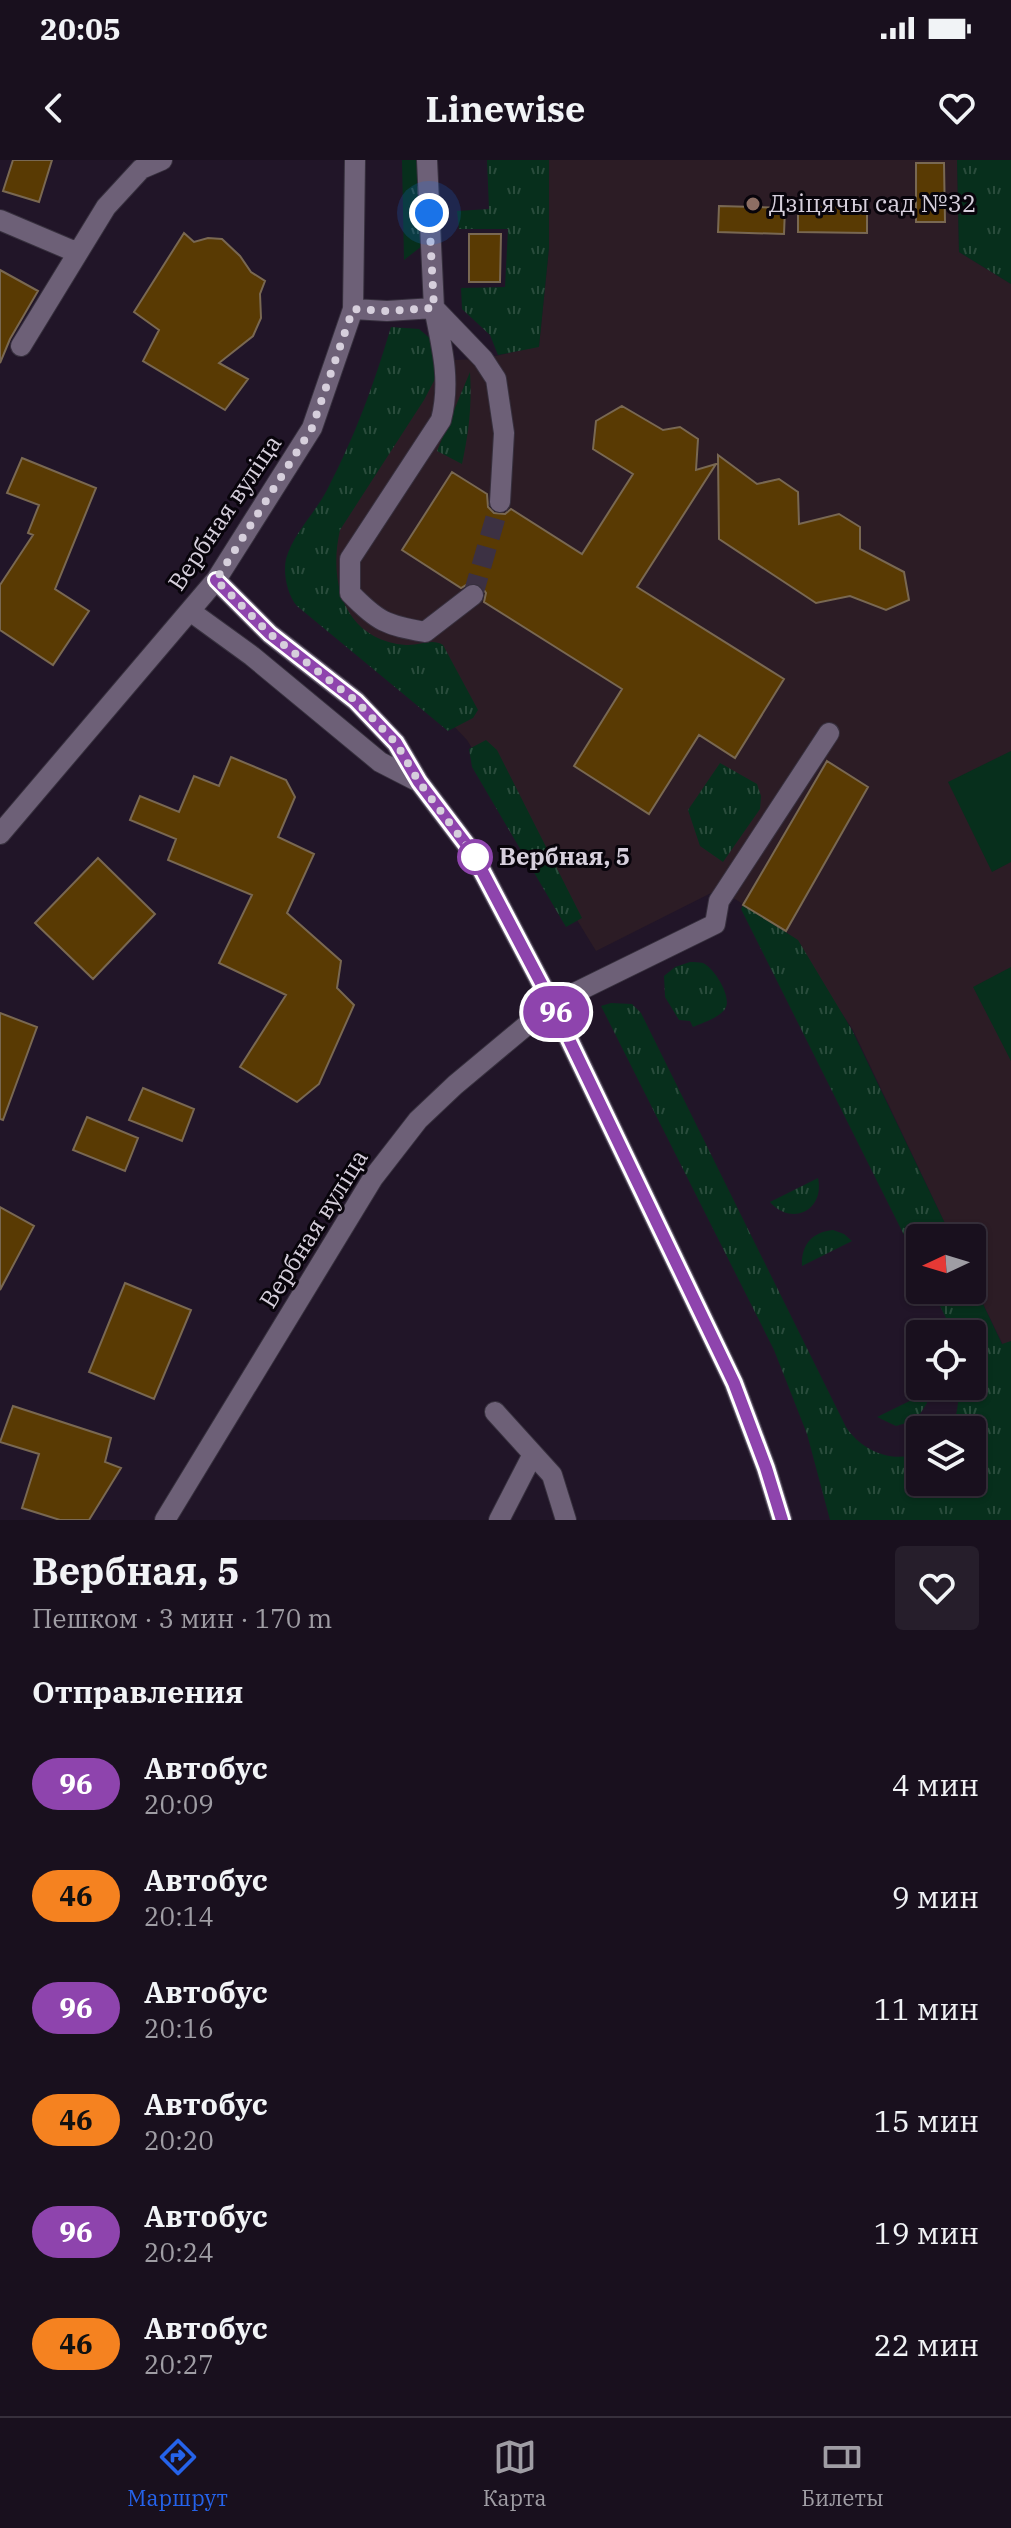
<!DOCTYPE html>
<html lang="ru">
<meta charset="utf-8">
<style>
:root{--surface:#19101e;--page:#261e2b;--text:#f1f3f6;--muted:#9f9da4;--line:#37303c;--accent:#2563eb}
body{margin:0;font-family:"IBM Plex Serif",serif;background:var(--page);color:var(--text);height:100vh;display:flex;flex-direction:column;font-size:30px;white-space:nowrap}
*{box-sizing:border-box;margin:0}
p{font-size:26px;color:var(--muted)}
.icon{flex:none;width:44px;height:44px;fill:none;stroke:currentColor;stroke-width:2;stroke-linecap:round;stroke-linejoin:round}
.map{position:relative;height:1360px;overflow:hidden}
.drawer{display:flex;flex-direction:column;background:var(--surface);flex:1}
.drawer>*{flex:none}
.badge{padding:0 16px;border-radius:26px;font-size:28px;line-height:52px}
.needle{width:52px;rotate:266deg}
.controls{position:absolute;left:906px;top:1064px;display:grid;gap:16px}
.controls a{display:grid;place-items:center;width:80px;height:80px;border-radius:8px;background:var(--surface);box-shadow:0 2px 6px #0004,0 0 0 2px var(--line);font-size:40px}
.you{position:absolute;width:40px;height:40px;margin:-20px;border:6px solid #fff;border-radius:50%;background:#1a73e8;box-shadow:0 0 0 12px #1a73e833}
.map>.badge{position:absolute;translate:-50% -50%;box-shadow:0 0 0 4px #fff}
h2{padding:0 32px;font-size:30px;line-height:72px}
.round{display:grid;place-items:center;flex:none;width:84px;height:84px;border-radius:8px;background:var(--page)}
.overview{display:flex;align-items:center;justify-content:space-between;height:136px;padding:0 32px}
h1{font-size:38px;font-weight:800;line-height:60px}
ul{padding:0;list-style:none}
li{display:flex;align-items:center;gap:24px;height:112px;padding:0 32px}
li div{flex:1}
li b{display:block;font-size:30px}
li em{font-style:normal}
li .badge{min-width:88px;font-weight:700;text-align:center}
.status{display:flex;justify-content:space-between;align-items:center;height:56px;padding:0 40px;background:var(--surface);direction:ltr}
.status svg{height:22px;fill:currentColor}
header{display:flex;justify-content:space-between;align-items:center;height:104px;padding:0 32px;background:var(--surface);font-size:36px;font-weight:800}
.menu{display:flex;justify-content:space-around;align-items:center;height:112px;border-top:2px solid var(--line);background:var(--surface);font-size:22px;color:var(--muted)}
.menu a{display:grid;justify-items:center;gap:4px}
.menu .on{color:var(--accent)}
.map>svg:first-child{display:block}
.education{fill:#2c1c25}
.grass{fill:url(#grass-tufts)}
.pitch{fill:#072f1c}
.building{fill:#593a03;stroke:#796852;stroke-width:2}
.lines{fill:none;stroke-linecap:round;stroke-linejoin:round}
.minor-tunnel{stroke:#3c3143;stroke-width:20;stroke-dasharray:20 10;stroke-linecap:butt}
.minor-casing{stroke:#37303e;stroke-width:22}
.minor{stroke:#6d6077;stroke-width:20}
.line-casing{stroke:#fff;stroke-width:18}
.line{stroke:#8e44ad;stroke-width:12}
.walk{stroke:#d6cfdc;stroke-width:8;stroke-dasharray:0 14.4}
.education-dot{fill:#8d6e63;stroke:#08040b;stroke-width:3}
.stop-dot{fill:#fff;stroke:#8e44ad;stroke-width:4}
.labels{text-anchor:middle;stroke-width:6;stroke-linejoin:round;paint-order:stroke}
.poi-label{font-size:24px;fill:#d6cfdc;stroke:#08040b;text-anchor:start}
.street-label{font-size:24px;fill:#d6cfdc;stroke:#08040b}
.stop-label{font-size:24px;font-weight:bold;fill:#d6cfdc;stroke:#08040b;text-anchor:start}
</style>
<div class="status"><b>20:05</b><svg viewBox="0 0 49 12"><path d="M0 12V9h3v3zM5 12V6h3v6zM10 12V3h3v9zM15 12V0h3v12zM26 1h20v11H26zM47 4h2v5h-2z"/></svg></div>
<header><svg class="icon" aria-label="back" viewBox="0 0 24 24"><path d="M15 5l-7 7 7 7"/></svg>Linewise<svg class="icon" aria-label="heart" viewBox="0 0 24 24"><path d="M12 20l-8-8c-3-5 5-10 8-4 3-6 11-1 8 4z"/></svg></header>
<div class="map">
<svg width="1011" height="1360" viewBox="0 0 1011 1360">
<defs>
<pattern id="grass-tufts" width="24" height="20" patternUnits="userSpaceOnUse" patternTransform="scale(2)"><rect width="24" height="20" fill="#072f1c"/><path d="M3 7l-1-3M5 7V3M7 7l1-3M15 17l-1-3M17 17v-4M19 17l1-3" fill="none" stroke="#2a4c3c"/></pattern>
</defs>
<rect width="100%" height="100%" fill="#211528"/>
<path class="education" d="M549 0H957L959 92 1011 124V1181L1003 1185 972 1121V1078H952L853 870 786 771 719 729 596 791 467 580 400 510 337 459 320 366 391 202 483 199 539 186 549 88Z"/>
<path class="grass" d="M402 0H419L422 86 404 100Z
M487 0H549V88L539 187 498 195 490 175 462 149 461 128 505 127 508 69H459L457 51 489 49Z
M957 0H1011V124L959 92Z
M391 167 419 169 432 180 438 209 434 221 424 240 340 370C328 422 344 480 406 485 419 486 432 478 443 485L478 550 473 558 448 571 297 446C287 435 283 413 286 399 293 374 315 353 327 330 356 274 373 227 391 167Z
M470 212C472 245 469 272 462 304L437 291Z
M486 580 497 590 582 758 566 767 472 607 469 589Z
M720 603 757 624 761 636 760 649 723 702 700 686 688 650Z
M743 745 798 780 852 870 952 1078H920V1107L741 749Z
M690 802C694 802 699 802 703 803 714 808 731 835 726 847 722 857 702 863 693 867L690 861 679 860 665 837 664 816 675 807Z
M611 843 632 844 641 853 846 1267C861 1290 893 1305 920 1292V1322H972V1270H949C958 1258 959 1240 958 1226H972V1174H954L932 1130H972V1121L1002 1184 1011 1181V1360H830L807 1274 774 1190 601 846Z
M818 1018C825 1050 792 1067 770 1042Z
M833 1070 844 1074 852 1081 802 1106C801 1085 812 1072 833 1070Z
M928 1232 927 1243 916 1260 896 1266 877 1257Z"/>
<path class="pitch" d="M1011 591V702L992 712 948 622Z
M1011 807V901L973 827Z"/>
<path class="building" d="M13 0H52L39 42 3 31Z
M916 3H944L945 62H916Z
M798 45 867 46V73L798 72Z
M719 46 785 48 784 74 718 72Z
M184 73 194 82 208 78 222 79 240 96 251 112 265 121 260 134 261 158 253 176 219 203 248 219 225 250 143 201 159 170 134 152Z
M469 74H501L500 122H469Z
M0 110 38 131 10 179 0 203Z
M622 246 663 270 680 267 698 279 696 310 716 304 637 427 784 519 735 598 699 575 649 654 574 606 622 529 484 442 486 433 479 423 471 422 461 428 402 390 452 312 487 334 488 347 494 353 505 354 511 349 582 394 633 314 593 289 596 261Z
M718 295 757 324 779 319 798 332 799 364 839 354 860 367V389L904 412 909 440 886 450 850 436 816 443 719 379Z
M22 298 96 328 55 429 89 451 53 505 0 470V425L33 375 28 373 39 345 7 333Z
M231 597 286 620 295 637 278 677 314 694 287 753 341 801 337 828 354 845 319 924 297 942 240 907 286 835 219 803 252 735 168 700 176 679 130 660 140 636 179 652 194 616 219 626Z
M827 601 868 627 786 771 743 745Z
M98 698 155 754 93 819 35 763Z
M0 853 37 867 3 960 0 959Z
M143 928 194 949 182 981 129 960Z
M87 957 138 978 125 1011 73 990Z
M0 1047 34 1066 0 1130Z
M125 1123 191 1150 154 1239 89 1212Z
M13 1246 111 1278 105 1302 121 1308 89 1360H60L22 1348 39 1294 0 1282Z"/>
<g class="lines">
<path class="minor-tunnel" d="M473 435 500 342"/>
<defs>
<path id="minor" d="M0 60 78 93
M353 149 387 151 434 148 427 0
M21 186 106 47 141 9 162 0
M216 420 270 474 356 541 396 583 419 622 472 692 552 844 734 1223 766 1308 782 1360
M473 435 425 472C386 465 378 462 350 433V399L441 260C451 221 442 187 434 148L483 199 496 219 504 273 500 342
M190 451 252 496 380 602 419 622
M0 674 216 420 312 268 353 149 355 0
M495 1252 552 1315 566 1360
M165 1360 373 1018 418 960 455 925 552 844 715 764 719 741 829 573
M499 1360 533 1294"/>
</defs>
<use href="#minor" class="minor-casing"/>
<use href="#minor" class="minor"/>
</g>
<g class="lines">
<defs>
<path id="line" d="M216 420 270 474 356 541 396 583 419 622 472 692 552 844 734 1223 766 1308 782 1360"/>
</defs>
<use href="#line" class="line-casing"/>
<use href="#line" class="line"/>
<path class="walk" d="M429 53 434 148 387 151 353 149 312 268 216 420 270 474 356 541 396 583 419 622 475 697"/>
</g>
<circle class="education-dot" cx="753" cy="44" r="8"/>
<circle class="stop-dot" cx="475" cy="697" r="16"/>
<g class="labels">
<g class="poi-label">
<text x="769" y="52">Дзіцячы сад №32</text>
</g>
<g class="street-label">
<text transform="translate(225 353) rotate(-56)" y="8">Вербная вуліца</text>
<text transform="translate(314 1069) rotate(-58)" y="8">Вербная вуліца</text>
</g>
<g class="stop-label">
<text x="499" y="705">Вербная, 5</text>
</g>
</g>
</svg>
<div class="controls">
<a><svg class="needle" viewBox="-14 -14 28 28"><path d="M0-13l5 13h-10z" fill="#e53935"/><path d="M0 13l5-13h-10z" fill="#9f9da4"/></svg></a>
<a><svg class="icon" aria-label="locate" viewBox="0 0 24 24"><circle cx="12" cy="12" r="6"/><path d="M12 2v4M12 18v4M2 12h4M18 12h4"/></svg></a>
<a><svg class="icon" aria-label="layers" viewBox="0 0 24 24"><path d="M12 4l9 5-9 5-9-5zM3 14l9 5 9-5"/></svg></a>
</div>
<div class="you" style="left:429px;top:53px"></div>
<b class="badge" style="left:556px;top:852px;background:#8e44ad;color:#fff">96</b>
</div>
<section class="drawer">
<div class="overview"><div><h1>Вербная, 5</h1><p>Пешком · 3 мин · 170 m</p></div><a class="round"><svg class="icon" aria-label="heart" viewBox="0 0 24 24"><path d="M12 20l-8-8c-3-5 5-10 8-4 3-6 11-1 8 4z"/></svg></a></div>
<h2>Отправления</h2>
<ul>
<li><span class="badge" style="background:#8e44ad;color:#fff">96</span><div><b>Автобус</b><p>20:09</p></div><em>4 мин</em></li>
<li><span class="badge" style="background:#f58220;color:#111">46</span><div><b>Автобус</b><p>20:14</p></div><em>9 мин</em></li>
<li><span class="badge" style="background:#8e44ad;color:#fff">96</span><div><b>Автобус</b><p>20:16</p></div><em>11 мин</em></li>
<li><span class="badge" style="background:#f58220;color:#111">46</span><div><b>Автобус</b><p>20:20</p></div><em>15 мин</em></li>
<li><span class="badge" style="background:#8e44ad;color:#fff">96</span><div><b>Автобус</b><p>20:24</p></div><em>19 мин</em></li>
<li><span class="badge" style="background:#f58220;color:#111">46</span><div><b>Автобус</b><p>20:27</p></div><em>22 мин</em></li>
</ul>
</section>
<nav class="menu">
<a class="on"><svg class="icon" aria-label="directions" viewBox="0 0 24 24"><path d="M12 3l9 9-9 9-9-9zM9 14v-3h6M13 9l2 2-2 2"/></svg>Маршрут</a>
<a><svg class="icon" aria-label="map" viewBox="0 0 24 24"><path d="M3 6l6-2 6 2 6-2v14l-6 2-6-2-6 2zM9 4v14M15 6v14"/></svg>Карта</a>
<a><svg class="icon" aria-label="tickets" viewBox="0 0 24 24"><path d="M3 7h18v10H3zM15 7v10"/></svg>Билеты</a>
</nav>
